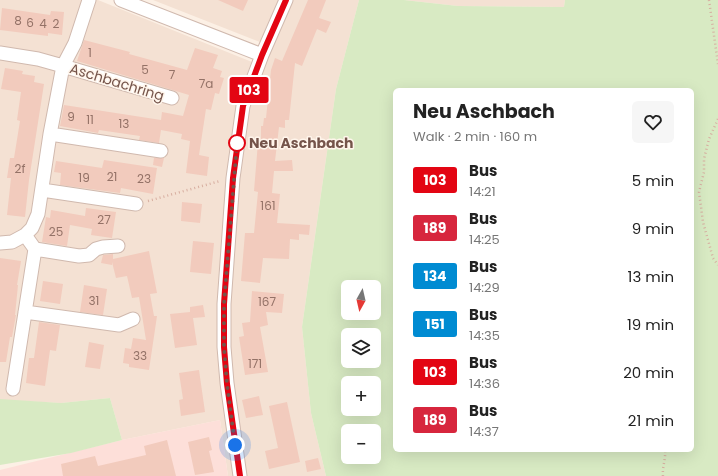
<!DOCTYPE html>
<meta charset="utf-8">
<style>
:root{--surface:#fff;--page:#f6f6f6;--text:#222;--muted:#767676}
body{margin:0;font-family:Poppins,sans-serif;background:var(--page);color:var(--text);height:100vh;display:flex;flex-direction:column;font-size:15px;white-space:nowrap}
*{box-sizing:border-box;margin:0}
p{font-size:13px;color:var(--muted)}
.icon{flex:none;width:22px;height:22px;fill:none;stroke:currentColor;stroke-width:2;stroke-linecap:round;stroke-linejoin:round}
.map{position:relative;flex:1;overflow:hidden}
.sheet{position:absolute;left:393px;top:88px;width:301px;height:364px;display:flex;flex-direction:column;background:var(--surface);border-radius:6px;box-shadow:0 4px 16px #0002}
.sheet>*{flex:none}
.badge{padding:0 8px;border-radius:3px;font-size:14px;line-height:26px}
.needle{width:26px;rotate:188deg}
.buttons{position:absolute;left:341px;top:280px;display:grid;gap:8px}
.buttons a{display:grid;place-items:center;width:40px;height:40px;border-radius:6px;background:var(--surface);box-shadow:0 4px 16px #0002;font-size:20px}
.you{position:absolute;width:20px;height:20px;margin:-10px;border:3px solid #fff;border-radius:50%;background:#1a73e8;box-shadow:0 0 0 6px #1a73e833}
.map>.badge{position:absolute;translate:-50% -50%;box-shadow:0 0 0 2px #fff}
.round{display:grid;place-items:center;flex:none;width:42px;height:42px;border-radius:6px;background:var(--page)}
.headline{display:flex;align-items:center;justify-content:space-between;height:68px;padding:0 20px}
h1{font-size:19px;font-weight:700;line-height:30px}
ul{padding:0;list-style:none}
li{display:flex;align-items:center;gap:12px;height:48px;padding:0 20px}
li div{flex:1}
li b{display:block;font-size:15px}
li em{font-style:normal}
li .badge{min-width:44px;font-weight:700;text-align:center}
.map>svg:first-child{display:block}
.residential{fill:#f4e1d3}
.commercial{fill:#fddfd9}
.green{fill:#d8eac3;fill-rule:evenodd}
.building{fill:#f2cbbd}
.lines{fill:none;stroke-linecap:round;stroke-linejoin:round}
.minor-casing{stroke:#d0b9ae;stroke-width:15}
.path{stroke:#d7aea0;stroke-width:2.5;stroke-dasharray:1 3;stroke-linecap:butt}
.minor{stroke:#fff;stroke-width:13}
.line-casing{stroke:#fff;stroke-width:9}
.line{stroke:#e30513;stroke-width:6}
.walk{stroke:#75544a;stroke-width:4;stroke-dasharray:0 7.2}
.stop-dot{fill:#fff;stroke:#e30513;stroke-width:2}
.labels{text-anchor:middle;stroke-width:3;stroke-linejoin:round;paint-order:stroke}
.number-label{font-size:12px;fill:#947267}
.street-label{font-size:14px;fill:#75544a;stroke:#fff5eb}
.stop-label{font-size:14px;font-weight:bold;fill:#75544a;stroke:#fff5eb;text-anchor:start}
</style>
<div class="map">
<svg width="718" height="476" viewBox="0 0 718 476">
<rect width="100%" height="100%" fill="#fcf0e5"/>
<path class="residential" d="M0 0H98L252 62 260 42 153 0H359L336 89 302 327 311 413 326 476H228L220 420 122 440 110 398 61 403 0 400Z
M404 0H565L564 7 458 6Z"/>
<path class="commercial" d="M220 420 228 476H0V470L122 440Z"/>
<path class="green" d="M359 0H404L458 6 564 7 565 0H718V476H326L311 413 302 327 336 89ZM395 90H692V450H395ZM348 287H374V313H348ZM348 335H374V361H348ZM348 383H374V409H348ZM348 431H374V457H348Z
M110 398 122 440 71 453 0 465V399L61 403Z"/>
<path class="building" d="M218 0H248L243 11Z
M308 0H326L319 18 331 22 326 33 317 29 302 66 295 63 289 120H285V128L279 127 275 161 292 160 293 171H274L272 193 280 194 277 223 310 225 309 235 299 234V240L290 239 289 259 263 258 260 283 241 281 245 233H254L258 192 254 191 258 142H261V126H263L264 118H266L271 70 275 58 282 61Z
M2 8 50 15 51 11 64 12 62 35 48 33V36L0 30Z
M84 40 130 52 129 54 187 70 195 48 218 55 213 68 222 71 220 77 224 78 219 94 215 93 211 110 206 109 199 155 209 157 207 176 186 173 190 141 181 139 182 134 161 130 159 143 139 140 140 136 99 130 98 133 60 126 64 105 161 120 162 112 183 116 189 95 77 61Z
M5 68 23 71 22 74 35 76 34 82 44 84 29 180 25 217 7 215 11 178H7L10 158H14L20 121 17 120 21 92 1 89Z
M154 158H164L162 167 153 165Z
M104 160 157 168 153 194 121 188 120 193 60 185 61 173 54 172 56 161 102 168Z
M182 202 202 204 200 223 181 221Z
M86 208 116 212 112 238 91 235 92 229 70 225 67 246 42 242 46 217 50 218 51 210 85 216Z
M193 241 214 243 211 274 190 272Z
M149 251 157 293 150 294 154 316H157L149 370 129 367V364L123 363 125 348 131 349 133 338 146 340 139 297 132 298 127 276 116 278 112 262V265L101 263 103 255H104L113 254V259Z
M0 258 21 261 17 285H18L15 315H16L12 337H10L6 362H0Z
M43 281 63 284 60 304 40 301Z
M84 285 107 289 103 315 80 312Z
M252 291 284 294 282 313 266 312 268 325 260 327 268 372 245 375 239 337 244 336 242 323 250 322Z
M203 305 205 317 193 318 197 345 175 348 170 314 190 312V307Z
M39 322 60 325 56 351 50 350 45 386 26 383 29 358H34Z
M89 342 104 345 100 369 85 367Z
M199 370 205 412 181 416 179 400 183 399 179 373Z
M259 396 263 415 246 418 242 400Z
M287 402 300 462 269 469 265 451 278 448 269 406Z
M209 437 212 450 209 451 214 472 195 475 188 442Z
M167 440 176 476H63L61 464 95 456 98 466 146 455 144 446Z
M318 458 321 469 307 472 305 461Z"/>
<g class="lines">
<defs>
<path id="minor" d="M89 0 75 43 63 66 172 98
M121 0 262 55
M0 53 38 59 63 66 50 134 38 214 32 228 25 235 12 242 0 243
M50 134 161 151
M42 190 136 204
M35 249 79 256 89 255 96 249 103 247 118 246
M25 312 119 325 133 319
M13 389 35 249 25 235
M240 476 227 383 224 347V304L233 178 243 106 262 55 286 0"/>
</defs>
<use href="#minor" class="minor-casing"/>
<path class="path" d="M709 0 718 64
M718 119 709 139 704 159V172L699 192 703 222 713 258 718 265
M148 201 220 181
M663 476C662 467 666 459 665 450"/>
<use href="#minor" class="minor"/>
</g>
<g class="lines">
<defs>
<path id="line" d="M240 476 227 384 224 347V304L233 178 243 106 262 55 286 0"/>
</defs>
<use href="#line" class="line-casing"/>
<use href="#line" class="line"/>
<path class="walk" d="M235 445 227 384 224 347V304L237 143"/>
</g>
<circle class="stop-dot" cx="237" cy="143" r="8"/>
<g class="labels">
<g class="number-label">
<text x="18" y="25">8</text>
<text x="30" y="27">6</text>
<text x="43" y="28">4</text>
<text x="56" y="28">2</text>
<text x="90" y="57">1</text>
<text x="145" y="74">5</text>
<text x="172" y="79">7</text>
<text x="206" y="88">7a</text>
<text x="71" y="121">9</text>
<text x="90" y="124">11</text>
<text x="124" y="128">13</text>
<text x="20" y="173">2f</text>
<text x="112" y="181">21</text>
<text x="84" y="182">19</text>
<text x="144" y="183">23</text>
<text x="268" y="210">161</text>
<text x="104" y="224">27</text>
<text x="56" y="236">25</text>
<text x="94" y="305">31</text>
<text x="267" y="306">167</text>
<text x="140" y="360">33</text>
<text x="255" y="368">171</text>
</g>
<g class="street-label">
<text transform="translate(117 82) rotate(17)" y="5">Aschbachring</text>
</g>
<g class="stop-label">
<text x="249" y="148">Neu Aschbach</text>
</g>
</g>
</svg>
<div class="buttons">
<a><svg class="needle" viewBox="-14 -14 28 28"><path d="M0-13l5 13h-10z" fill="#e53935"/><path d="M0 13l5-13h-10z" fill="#767676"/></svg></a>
<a><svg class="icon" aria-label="layers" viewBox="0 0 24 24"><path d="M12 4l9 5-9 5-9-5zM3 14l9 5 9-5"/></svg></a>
<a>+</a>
<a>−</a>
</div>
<div class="you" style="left:235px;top:445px"></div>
<b class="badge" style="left:249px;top:90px;background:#e30513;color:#fff">103</b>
<section class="sheet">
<div class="headline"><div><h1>Neu Aschbach</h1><p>Walk · 2 min · 160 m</p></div><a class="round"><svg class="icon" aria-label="heart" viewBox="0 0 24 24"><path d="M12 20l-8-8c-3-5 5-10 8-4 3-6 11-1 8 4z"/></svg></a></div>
<ul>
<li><span class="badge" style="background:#e30513;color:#fff">103</span><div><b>Bus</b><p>14:21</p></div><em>5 min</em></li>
<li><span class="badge" style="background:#d7263d;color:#fff">189</span><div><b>Bus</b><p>14:25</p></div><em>9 min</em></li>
<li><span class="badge" style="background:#008bd2;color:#fff">134</span><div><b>Bus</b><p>14:29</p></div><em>13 min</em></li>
<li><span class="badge" style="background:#008bd2;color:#fff">151</span><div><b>Bus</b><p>14:35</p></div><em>19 min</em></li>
<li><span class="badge" style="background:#e30513;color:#fff">103</span><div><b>Bus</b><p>14:36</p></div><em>20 min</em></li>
<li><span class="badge" style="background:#d7263d;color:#fff">189</span><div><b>Bus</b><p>14:37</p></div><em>21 min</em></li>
</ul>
</section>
</div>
